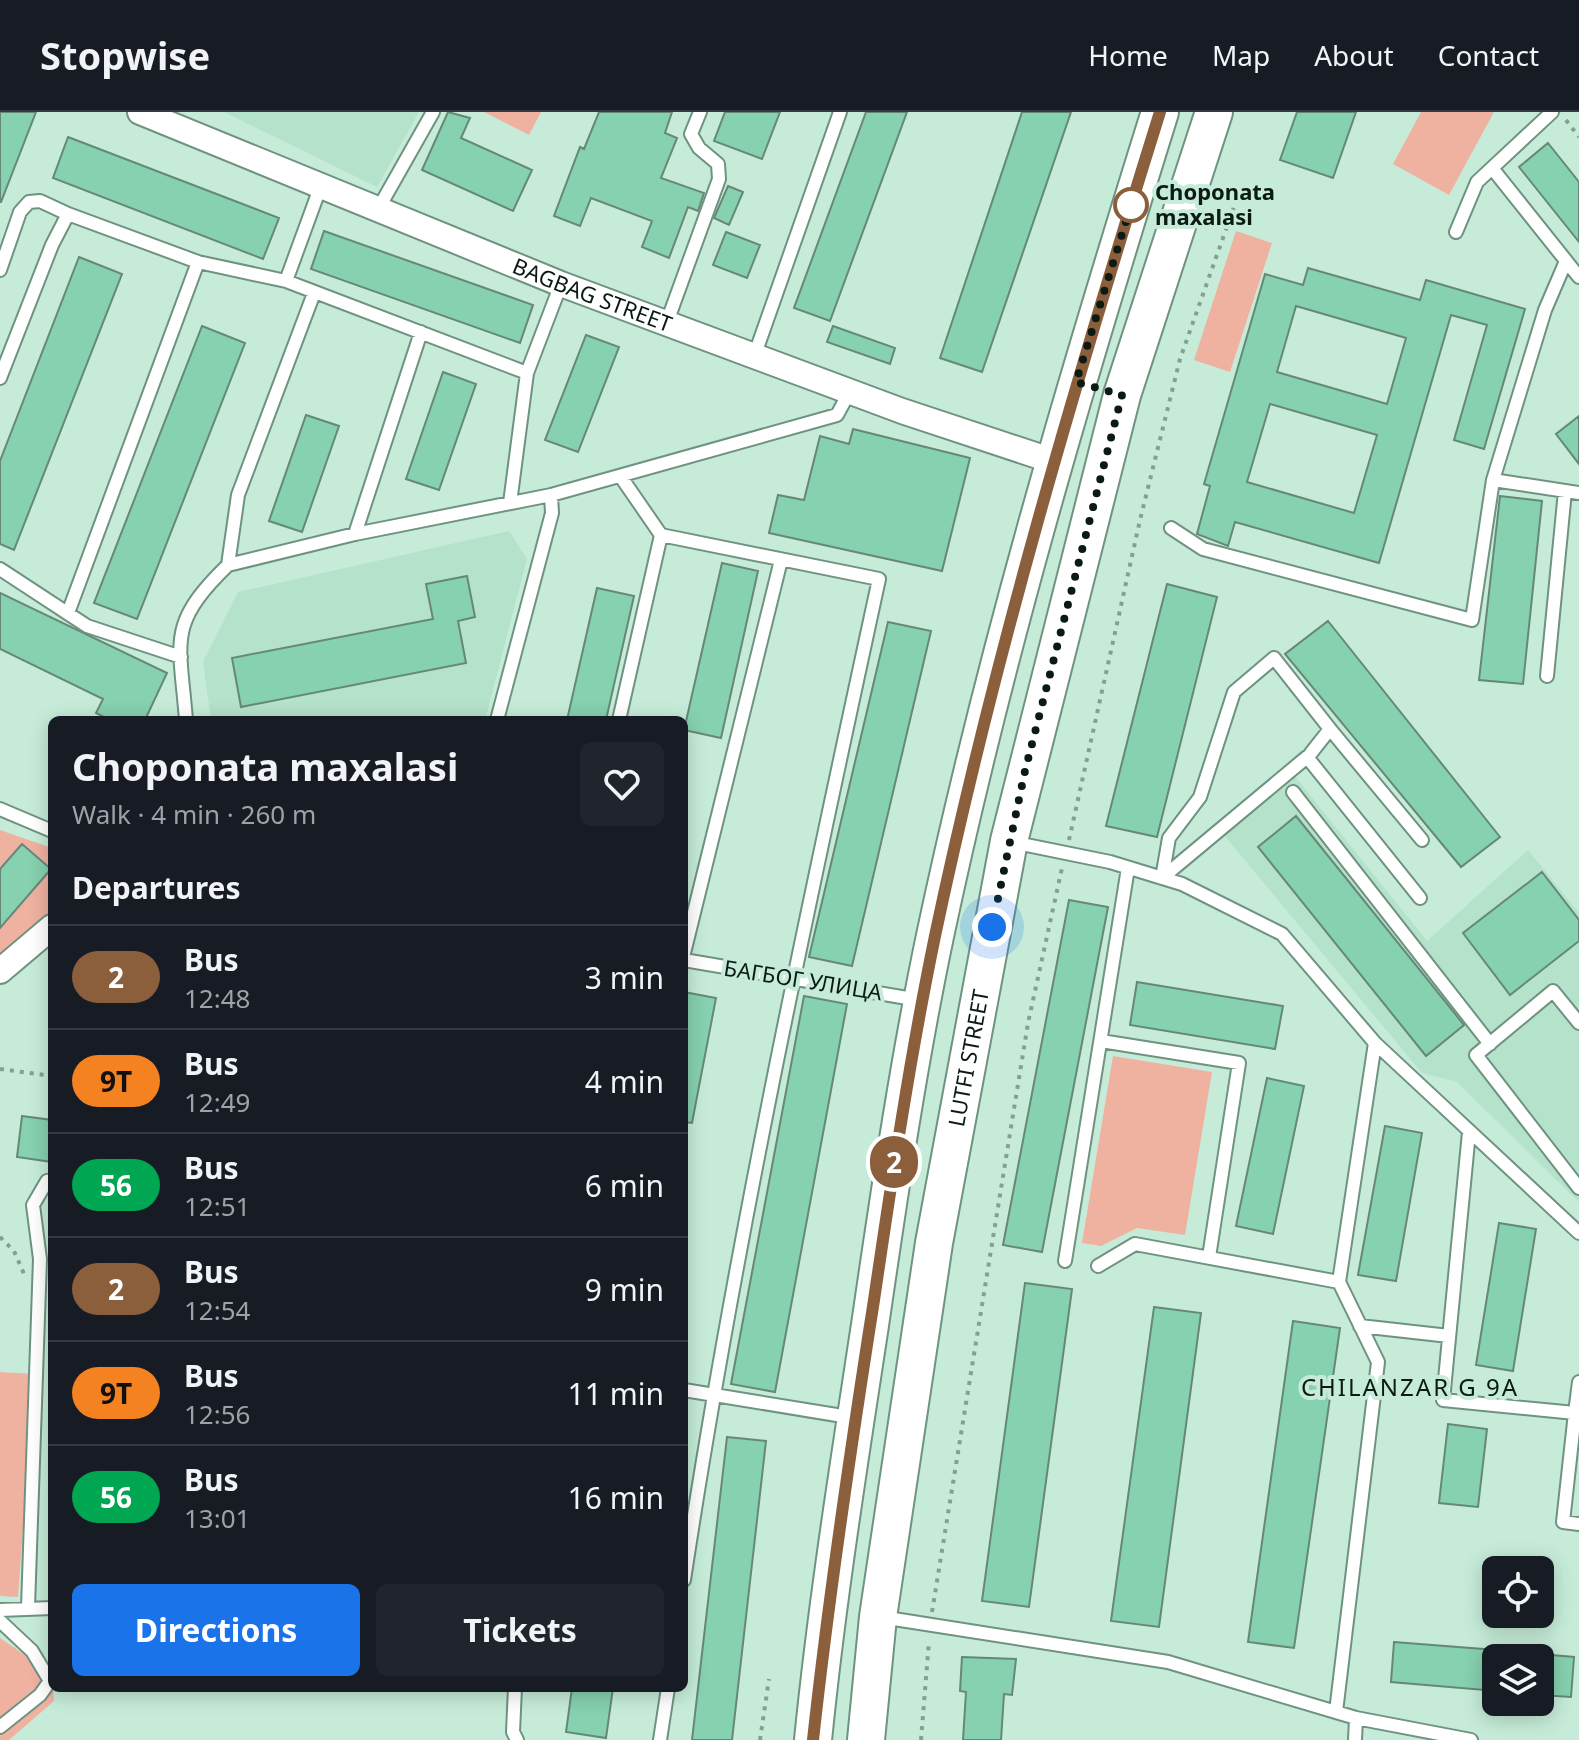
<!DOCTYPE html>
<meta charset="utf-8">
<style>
:root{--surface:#171b24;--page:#20242c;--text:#f1f3f6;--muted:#9ea1a6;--line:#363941;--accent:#1a73e8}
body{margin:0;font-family:"Noto Sans",sans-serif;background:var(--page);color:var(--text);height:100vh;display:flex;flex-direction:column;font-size:30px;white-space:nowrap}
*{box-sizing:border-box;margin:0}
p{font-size:26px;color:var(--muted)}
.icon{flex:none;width:44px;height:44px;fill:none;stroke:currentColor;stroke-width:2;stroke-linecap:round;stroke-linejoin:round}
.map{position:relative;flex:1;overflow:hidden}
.drawer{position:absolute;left:48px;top:604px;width:640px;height:976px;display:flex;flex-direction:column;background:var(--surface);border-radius:12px;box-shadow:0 4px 20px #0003}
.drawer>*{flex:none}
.badge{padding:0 16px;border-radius:26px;font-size:28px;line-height:52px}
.tools{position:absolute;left:1482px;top:1444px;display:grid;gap:16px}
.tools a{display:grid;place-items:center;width:72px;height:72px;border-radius:12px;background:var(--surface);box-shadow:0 4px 20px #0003;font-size:40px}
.you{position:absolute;width:40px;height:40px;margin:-20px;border:6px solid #fff;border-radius:50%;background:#1a73e8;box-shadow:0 0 0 12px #1a73e833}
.map>.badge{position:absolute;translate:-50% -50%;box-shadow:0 0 0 4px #fff}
h2{padding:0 24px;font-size:30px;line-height:72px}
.round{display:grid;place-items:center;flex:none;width:84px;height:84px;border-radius:12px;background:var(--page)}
.overview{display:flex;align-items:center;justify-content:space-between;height:136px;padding:0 24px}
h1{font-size:38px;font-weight:700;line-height:60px}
.primary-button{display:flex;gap:16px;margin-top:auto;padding:16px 24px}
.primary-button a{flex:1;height:92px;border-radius:12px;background:var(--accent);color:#fff;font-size:32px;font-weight:700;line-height:92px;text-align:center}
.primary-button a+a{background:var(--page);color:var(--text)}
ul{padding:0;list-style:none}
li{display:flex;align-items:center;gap:24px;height:104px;padding:0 24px;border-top:2px solid var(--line)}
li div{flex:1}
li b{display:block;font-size:30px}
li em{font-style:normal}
li .badge{min-width:88px;font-weight:700;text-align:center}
header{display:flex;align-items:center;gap:48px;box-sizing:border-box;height:112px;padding:0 40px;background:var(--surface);border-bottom:2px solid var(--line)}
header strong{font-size:38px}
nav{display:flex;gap:44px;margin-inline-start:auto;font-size:28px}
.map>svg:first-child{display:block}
.built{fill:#b5e2cb}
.green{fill:#efb2a1}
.building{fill:#86d1af;stroke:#668878;stroke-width:2;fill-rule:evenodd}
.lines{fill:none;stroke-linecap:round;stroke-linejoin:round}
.lane-casing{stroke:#6f9281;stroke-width:16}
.street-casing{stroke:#6f9281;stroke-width:28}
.primary-casing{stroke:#6f9281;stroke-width:40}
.path{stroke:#83a092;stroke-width:4;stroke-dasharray:4 6;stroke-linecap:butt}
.lane{stroke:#fff;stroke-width:12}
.street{stroke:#fff;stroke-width:24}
.primary{stroke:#fff;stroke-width:36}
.line-casing{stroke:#fff;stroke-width:18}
.line{stroke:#8b5e3c;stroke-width:12}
.walk{stroke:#0c1a14;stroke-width:8;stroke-dasharray:0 14.4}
.stop-dot{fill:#fff;stroke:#8b5e3c;stroke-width:4}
.labels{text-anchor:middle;stroke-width:8;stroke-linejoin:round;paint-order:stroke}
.stop-label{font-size:22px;font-weight:bold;fill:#0c1a14;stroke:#c6ecd9;text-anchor:start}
.street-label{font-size:22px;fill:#0c1a14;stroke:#c6ecd9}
.neighbourhood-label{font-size:24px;letter-spacing:2px;fill:#0c1a14;stroke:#c6ecd9}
</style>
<header>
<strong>Stopwise</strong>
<nav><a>Home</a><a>Map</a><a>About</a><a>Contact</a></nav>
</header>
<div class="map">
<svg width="1579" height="1628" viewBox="0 0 1579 1628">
<rect width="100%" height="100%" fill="#c6ecd9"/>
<path class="built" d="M224 0H419L377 75Z
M509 419 527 447 485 608H211L203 550 238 480Z
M1294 663 1427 829 1528 738 1579 801V1090L1457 970 1422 961 1223 722Z"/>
<path class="green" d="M484 0H541L529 23Z
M1421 0H1494L1449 83 1393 52Z
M1236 119 1272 131 1230 260 1194 248Z
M0 718 52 736V819L0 862Z
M1113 944 1212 960 1185 1123 1137 1116 1101 1134 1082 1131Z
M0 1260 34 1262 18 1485 0 1484Z
M0 1526 52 1561 54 1589 9 1628H0Z"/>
<path class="building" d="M0 0H36L1 90H0Z
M448 0 470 6 461 26 532 58 513 99 422 58Z
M599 0H672L665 21 677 26 661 66 704 81 698 99 688 95 669 146 642 135 652 109 591 86 580 114 554 104 580 35 584 37Z
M725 0H780L762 47 714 29Z
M866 0H907L830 209 794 196Z
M1022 0H1071L982 260 940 246Z
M1297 0H1356L1333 66 1280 48Z
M68 25 279 106 263 147 53 66Z
M1548 31 1579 70V130L1519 55Z
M728 74 743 80 729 113 714 106Z
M324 119 533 193 520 231 311 157Z
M726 120 760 133 747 166 713 153Z
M79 145 122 162 14 438 0 432V349Z
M1308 156 1420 188 1426 168 1525 197 1484 337 1454 328 1487 213 1451 203 1379 451 1235 410 1228 434 1197 422 1210 374 1204 372 1265 162 1303 173ZM1296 194 1406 226 1387 292 1277 260ZM1270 292 1377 323 1354 401 1247 370Z
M202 214 245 231 137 507 94 491Z
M833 214 895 236 890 252 827 230Z
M586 223 619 235 578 340 545 328Z
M443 260 476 272 439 378 406 367Z
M306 303 339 314 302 420 269 409Z
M1579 304V352L1556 322Z
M853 317 970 346 942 459 769 421 778 383 804 388 820 324 849 332Z
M1500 384 1542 389 1523 572 1479 568Z
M722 451 758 459 721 626 684 618Z
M467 464 475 505 458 509 466 551 241 595 232 546 433 507 426 472Z
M1167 472 1217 485 1157 725 1106 714Z
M597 476 634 484 606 608H567Z
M0 481 167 561 145 608H110L96 601 103 587 0 537Z
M1328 509 1500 725 1461 755 1285 542Z
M888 510 931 519 852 854 809 845Z
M1296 704 1464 913 1426 944 1258 735Z
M22 732 51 757 0 816V757Z
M1542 760 1579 808V829L1510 883 1463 821Z
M1069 788 1108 795 1042 1140 1003 1133Z
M1137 870 1283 894 1275 937 1130 913Z
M684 880 716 886 692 1011 684 1010Z
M804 884 847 892 775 1280 731 1272Z
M1267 966 1304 974 1273 1122 1236 1114Z
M22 1004 52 1008V1050L17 1045Z
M1385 1014 1422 1021 1396 1169 1358 1163Z
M1499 1111 1536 1117 1513 1259 1476 1253Z
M1025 1171 1072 1177 1029 1495 982 1489Z
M1154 1195 1201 1201 1159 1515 1111 1509Z
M1293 1209 1340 1216 1294 1536 1248 1530Z
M1448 1312 1487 1317 1478 1395 1439 1391Z
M727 1325 766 1329 732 1628H692Z
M1394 1530 1496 1538V1579L1391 1570Z
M1540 1542 1574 1545 1571 1585 1540 1583Z
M962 1545 1016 1547 1012 1583 1004 1582 1001 1628H963L966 1580 960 1579Z
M572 1576H613L606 1626 566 1620Z"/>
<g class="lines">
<defs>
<path id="lane" d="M1492 56 1579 165
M377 99 433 0
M1456 120 1477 70 1552 0
M0 158 20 100 29 90 40 89 68 102
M286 169 527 261
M667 210 719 67 718 52 699 36 691 22 700 0
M755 242 840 0
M0 266 52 133 68 102 198 150
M621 365 661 423 879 467C807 799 735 1131 684 1468
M1493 368 1545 198 1566 149
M510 391 527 261 561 172
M1171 416 1203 437 1472 508 1493 368 1579 381
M355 422 421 220
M228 453 238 383 314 181
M0 457 87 514 181 545
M68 501 198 150 286 169 320 76
M1547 564 1565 379
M186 608C180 529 166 513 228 453L355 422 551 383 837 303 850 279
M497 608 552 401 551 383
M619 608 661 423
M1330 617 1422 728
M1293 680 1490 932
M0 697 52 719
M1012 730 1110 750 1182 772 1282 822 1375 931 1579 1121
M1162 766 1169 726 1200 685 1234 580 1274 546 1330 617 1311 641
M1162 766 1307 645 1420 786
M684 841 781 448
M684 848 919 888
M1579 911 1553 879 1476 943 1579 1076
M1101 929 1239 951 1209 1145
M1469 1020 1443 1288 1575 1301 1563 1410 1579 1412
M1065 1149 1128 756
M1098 1154 1135 1132 1339 1170 1378 1250 1336 1600
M1339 1170 1375 931
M1360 1214 1449 1224
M684 1278 855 1306
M1575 1301 1579 1270
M28 1495 40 1147 33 1093 47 1069 52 1068
M0 1498 52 1496
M881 1505 1168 1550 1356 1606 1471 1628
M0 1509 32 1539 50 1569 40 1583 0 1615
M515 1576 513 1620 517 1628
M660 1628 668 1576
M1355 1628 1356 1606"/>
<g id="street">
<path id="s1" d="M140 0 561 172 902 299 1053 349"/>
<path d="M0 859 52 815"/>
</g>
<g id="primary">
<path d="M813 1628C827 1489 849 1351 870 1213 889 1083 908 953 935 824 994 545 1075 272 1160 0"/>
<path id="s2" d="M866 1628 878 1505 934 1131 1009 729 1122 283 1214 0"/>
</g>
</defs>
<use href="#lane" class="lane-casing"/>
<use href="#street" class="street-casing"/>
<use href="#primary" class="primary-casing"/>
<path class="path" d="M1566 8 1579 25
M1069 728 1140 408 1180 247 1240 78
M0 957 52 964
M0 1125 14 1139 24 1162
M932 1500 1028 911 1062 756
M760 1628 769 1567
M921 1628 929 1529"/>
<use href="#lane" class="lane"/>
<use href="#street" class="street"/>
<use href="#primary" class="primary"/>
</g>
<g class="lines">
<defs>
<path id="line" d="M813 1628C829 1481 851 1334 874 1188 892 1066 910 945 935 824 994 545 1075 272 1160 0"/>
</defs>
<use href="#line" class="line-casing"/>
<use href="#line" class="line"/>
<path class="walk" d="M992 815 1025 659 1122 283 1076 270 1132 90 1131 93"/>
</g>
<circle class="stop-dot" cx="1131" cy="93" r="16"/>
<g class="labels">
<g class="stop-label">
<text x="1155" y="88">Choponata<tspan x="1155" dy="25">maxalasi</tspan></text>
</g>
<g class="street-label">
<text dy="8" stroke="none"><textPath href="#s1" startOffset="488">BAGBAG STREET</textPath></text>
<text transform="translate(803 868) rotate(9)" y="8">БАГБОГ УЛИЦА</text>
<text dy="8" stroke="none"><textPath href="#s2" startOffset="690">LUTFI STREET</textPath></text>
</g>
<g class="neighbourhood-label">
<text x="1410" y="1284">CHILANZAR G 9A</text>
</g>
</g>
</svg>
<div class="tools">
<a><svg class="icon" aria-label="locate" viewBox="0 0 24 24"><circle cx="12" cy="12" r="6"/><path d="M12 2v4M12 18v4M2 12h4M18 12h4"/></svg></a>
<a><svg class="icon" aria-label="layers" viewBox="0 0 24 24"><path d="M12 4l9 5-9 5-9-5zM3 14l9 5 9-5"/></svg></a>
</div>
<div class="you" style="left:992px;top:815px"></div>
<b class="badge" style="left:894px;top:1050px;background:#8b5e3c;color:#fff">2</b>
<section class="drawer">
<div class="overview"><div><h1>Choponata maxalasi</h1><p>Walk · 4 min · 260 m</p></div><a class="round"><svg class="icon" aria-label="heart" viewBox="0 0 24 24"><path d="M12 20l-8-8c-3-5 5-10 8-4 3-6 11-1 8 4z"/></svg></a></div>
<h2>Departures</h2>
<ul>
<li><span class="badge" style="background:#8b5e3c;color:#fff">2</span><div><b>Bus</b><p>12:48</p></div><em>3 min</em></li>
<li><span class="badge" style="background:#f58220;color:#111">9Т</span><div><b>Bus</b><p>12:49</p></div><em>4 min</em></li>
<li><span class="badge" style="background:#00a651;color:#fff">56</span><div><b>Bus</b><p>12:51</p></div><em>6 min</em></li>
<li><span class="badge" style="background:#8b5e3c;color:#fff">2</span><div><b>Bus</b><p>12:54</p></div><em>9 min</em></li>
<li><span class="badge" style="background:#f58220;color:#111">9Т</span><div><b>Bus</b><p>12:56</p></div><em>11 min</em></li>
<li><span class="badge" style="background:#00a651;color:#fff">56</span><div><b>Bus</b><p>13:01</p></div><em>16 min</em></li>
</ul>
<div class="primary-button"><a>Directions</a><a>Tickets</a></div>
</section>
</div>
